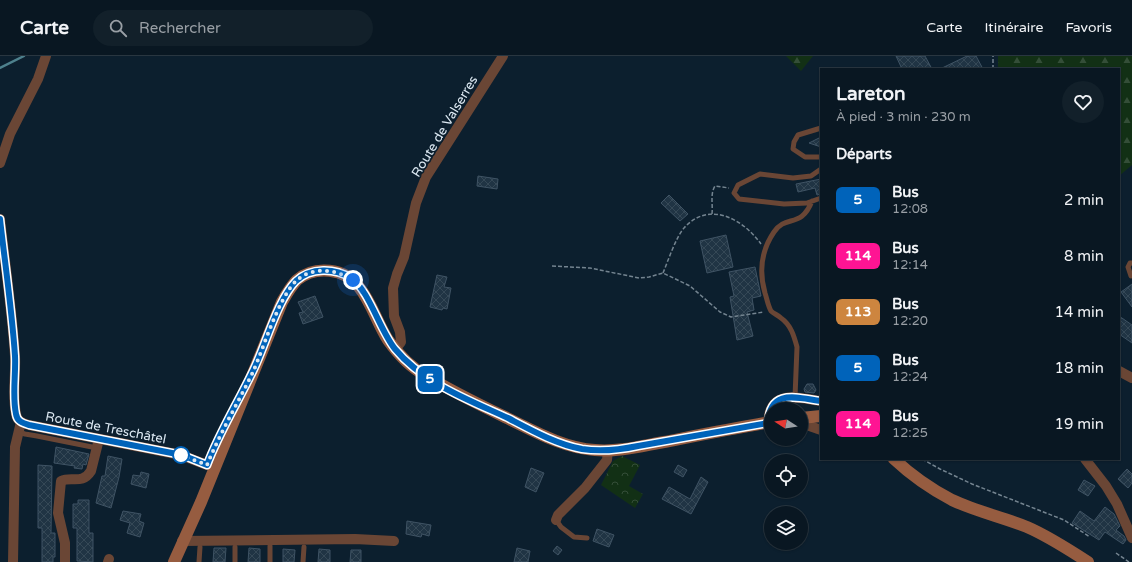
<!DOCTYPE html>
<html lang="fr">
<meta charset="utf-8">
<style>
:root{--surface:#091722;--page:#12202a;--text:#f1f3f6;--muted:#999fa5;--line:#293640}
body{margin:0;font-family:"Varela Round",sans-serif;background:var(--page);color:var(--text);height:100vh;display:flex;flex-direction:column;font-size:15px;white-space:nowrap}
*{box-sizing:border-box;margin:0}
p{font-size:13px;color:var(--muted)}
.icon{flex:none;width:22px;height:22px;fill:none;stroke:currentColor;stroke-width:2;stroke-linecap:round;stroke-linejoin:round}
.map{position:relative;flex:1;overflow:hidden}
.details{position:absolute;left:820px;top:12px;width:300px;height:392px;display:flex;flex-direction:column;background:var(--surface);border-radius:0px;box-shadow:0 1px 3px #0004,0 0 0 1px var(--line)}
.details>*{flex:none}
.badge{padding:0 8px;border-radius:6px;font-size:14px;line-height:26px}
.needle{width:26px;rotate:282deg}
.buttons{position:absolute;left:764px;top:346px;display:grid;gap:8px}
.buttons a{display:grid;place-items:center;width:44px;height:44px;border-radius:50%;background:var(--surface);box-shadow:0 1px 3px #0004,0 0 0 1px var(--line);font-size:20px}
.you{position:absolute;width:20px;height:20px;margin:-10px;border:3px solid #fff;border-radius:50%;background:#1a73e8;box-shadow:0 0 0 6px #1a73e833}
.map>.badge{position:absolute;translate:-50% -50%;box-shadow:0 0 0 2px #fff}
h2{padding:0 16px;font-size:15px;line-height:36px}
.round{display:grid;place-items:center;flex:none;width:42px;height:42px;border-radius:21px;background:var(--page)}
.overview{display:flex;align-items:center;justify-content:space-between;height:68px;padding:0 16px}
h1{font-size:19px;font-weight:700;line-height:30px}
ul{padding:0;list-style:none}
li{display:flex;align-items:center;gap:12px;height:56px;padding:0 16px}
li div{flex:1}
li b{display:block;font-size:15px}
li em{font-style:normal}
li .badge{min-width:44px;font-weight:700;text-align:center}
header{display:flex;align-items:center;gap:24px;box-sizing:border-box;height:56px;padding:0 20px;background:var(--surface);border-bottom:1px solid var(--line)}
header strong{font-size:19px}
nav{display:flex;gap:22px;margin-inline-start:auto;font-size:14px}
.search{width:280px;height:36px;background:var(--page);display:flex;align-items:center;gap:10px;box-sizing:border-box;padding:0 14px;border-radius:22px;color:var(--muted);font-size:15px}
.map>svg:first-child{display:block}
.forest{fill:url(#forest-firs)}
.park{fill:url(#park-crowns)}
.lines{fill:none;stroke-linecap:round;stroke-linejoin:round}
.stream{stroke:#4e818d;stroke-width:2.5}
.building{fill:url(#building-cross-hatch);stroke:#3f5364}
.path{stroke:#748490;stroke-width:1.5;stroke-dasharray:4 2;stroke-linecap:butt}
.lane{stroke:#6a4635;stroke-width:5}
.street{stroke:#6a4635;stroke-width:10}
.secondary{stroke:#965c40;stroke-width:12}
.line-casing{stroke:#fff;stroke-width:9}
.line{stroke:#0063ba;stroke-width:6}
.walk{stroke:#dce8f2;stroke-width:4;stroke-dasharray:0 7.2}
.stop-dot{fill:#fff;stroke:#0063ba;stroke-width:2}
.labels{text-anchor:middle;stroke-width:3.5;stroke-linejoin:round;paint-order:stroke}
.street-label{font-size:13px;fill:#dce8f2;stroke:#0c1f2e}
</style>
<header>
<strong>Carte</strong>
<div class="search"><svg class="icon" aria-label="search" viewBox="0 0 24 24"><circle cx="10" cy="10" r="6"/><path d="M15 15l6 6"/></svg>Rechercher</div>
<nav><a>Carte</a><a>Itinéraire</a><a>Favoris</a></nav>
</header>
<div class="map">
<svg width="1132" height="506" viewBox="0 0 1132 506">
<defs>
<pattern id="forest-firs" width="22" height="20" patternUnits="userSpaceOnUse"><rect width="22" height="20" fill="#123015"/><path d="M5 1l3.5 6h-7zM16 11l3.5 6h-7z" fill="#344e38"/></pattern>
<pattern id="park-crowns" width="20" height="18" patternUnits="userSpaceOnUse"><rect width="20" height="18" fill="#123015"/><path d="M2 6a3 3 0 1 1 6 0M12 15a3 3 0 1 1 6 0" fill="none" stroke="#344e38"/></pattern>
<pattern id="building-cross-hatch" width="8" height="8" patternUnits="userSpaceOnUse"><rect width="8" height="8" fill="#203444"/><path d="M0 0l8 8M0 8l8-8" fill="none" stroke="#354856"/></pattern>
</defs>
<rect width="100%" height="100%" fill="#0c1f2e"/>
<path class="forest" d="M786 0H813L801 15Z
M998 0H1132V109L1119 120V13H998Z"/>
<path class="park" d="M622 400 640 409 629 430 643 438 635 452 601 429 613 405Z"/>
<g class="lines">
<path class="stream" d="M0 12 24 0"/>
</g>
<path class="building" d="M896 0H925L932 13H902Z
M967 0H976L983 13H940Z
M821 81V91L809 87Z
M478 120 498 123 497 133 477 130Z
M821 123V138L817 139 815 132 798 136 796 128Z
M669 139 688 158 680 165 661 147Z
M726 179 733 211 707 217 700 185Z
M755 211 761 240 752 242 754 254 747 256 753 280 737 284 730 241 734 240 729 216Z
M437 219 447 221 444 231 451 232 447 253 443 252 442 254 430 251Z
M1132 228V251L1121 236Z
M315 240 323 261 303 268 299 257 303 256 298 246Z
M1119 260 1132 269V287L1119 278Z
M807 328H813L816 334 814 337 805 336 804 333Z
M56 391 89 398 86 409 83 408 82 413 74 412 75 410 54 407Z
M108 400 122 403 119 421 111 452 96 447 102 420H105Z
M38 409 52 410 51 477H55V501H53V506H42V472H38Z
M678 409 687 414 683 421 674 416Z
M531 412 544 417 536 436 525 431Z
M1127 413 1132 418V427L1128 432 1118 423Z
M141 416 149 418 146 432 131 428 133 419 140 420Z
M701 421 708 426 691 458 662 443 669 431 690 443Z
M1084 424 1095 430 1088 440 1078 434Z
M78 444H89V477H93V506L77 505V472H73V448H78Z
M1105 451 1114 458 1120 470 1116 474 1124 480 1126 484 1123 488 1105 476 1099 484 1072 467 1080 455 1094 465Z
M123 455 141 458 139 465 144 467 140 481 127 477 130 467 120 464Z
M407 465 431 469 429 480 422 478 421 481 406 478Z
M597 473 614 479 609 491 593 485Z
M557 490 562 494 558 499 553 495Z
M214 492H226L225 506H213Z
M249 492 260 493V506H248Z
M517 492 530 495 528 506H514Z
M283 493 295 494 294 506H283Z
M319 493 330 494V506H318Z
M351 494H361V506H350Z"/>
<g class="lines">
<path class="path" d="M993 13V0
M712 158C713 148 710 138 715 130L729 132
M552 210 590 212 639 222 649 221 663 217 690 230 720 256 731 261 764 256
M663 217C668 205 676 181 684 172 709 144 743 163 761 188
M922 403 940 413 972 428 1064 464 1090 481
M1116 497 1129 506"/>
<path class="lane" d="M821 72 798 79 794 86 793 93 805 101H821
M821 113 811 120 793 122 760 118 738 129 734 137 739 143 784 148 807 147 821 142
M1131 220 1128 211 1130 207H1132
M795 341 797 291C794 280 791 269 781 262 778 259 774 258 771 255 768 250 767 243 765 237 759 216 761 195 774 176 786 158 801 173 812 145
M18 376 25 378 37 380 97 392
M556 464 561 471 574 481 587 482
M199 506 200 491
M235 506V491
M270 506V490
M303 506 304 491"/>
<path class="street" d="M0 107 10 78 38 23 46 0
M0 163C5 208 12 254 15 300 16 319 12 339 16 358 17 365 22 367 29 369L181 399 207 409H212L217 407
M395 294 401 286 400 276 394 260 393 232 397 218 404 201 416 147 426 121 503 0
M1119 315 1132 322
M768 367C770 332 797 342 821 345
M801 367 821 374
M1085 403 1106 430 1117 448 1132 482
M556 464 558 459 585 432 607 404 608 394
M182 485 355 483 394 485
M13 506 15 391 21 366
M65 506V487L58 457 61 425C72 420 82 429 91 415L99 383
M108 506 109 503"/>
<path class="secondary" d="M801 362 821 360
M894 403C911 419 931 433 952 444 975 455 1002 461 1027 471 1048 480 1068 493 1088 506
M174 506 201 446 282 246C286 239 291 230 297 224 315 209 345 212 359 231 372 247 377 267 388 284 398 298 410 311 425 319 451 335 478 348 505 361 534 375 563 392 595 394 618 396 641 390 664 386 700 379 735 372 771 366"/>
</g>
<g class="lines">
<defs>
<path id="line" d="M0 163C5 208 12 254 15 300 16 319 12 339 16 358 17 365 22 367 29 369L182 399 207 409C219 377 237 348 252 317 265 292 277 244 296 225 311 211 335 212 351 222 369 234 380 275 395 293 423 327 469 344 508 362 531 374 556 388 582 393 601 396 619 394 638 390L768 367C770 332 797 342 821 345"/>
</defs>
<use href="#line" class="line-casing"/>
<use href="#line" class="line"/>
<path class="walk" d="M181 399 207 409C220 377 238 347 253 316 264 291 278 243 296 225 312 210 335 213 353 224"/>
</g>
<circle class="stop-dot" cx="181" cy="399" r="8"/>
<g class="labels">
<g class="street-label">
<text transform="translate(444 70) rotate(-59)" y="5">Route de Valserres</text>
<text transform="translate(106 371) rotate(11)" y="5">Route de Treschâtel</text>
</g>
</g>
</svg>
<div class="buttons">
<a><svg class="needle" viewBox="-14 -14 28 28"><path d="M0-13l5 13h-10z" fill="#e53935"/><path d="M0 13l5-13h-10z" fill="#999fa5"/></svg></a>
<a><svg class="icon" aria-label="locate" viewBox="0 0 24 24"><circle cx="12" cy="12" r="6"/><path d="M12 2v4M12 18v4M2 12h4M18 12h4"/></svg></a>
<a><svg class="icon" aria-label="layers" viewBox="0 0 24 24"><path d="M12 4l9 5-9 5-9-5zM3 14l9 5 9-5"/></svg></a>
</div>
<div class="you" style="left:353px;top:224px"></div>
<b class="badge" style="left:430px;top:323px;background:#0063ba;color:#fff">5</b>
<section class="details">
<div class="overview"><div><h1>Lareton</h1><p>À pied · 3 min · 230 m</p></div><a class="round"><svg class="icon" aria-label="heart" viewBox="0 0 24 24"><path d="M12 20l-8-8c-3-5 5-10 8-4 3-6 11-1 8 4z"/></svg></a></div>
<h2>Départs</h2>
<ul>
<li><span class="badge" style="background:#0063ba;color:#fff">5</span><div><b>Bus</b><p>12:08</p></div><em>2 min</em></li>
<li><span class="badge" style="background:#ff1493;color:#fff">114</span><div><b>Bus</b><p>12:14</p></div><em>8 min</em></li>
<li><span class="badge" style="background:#cd853f;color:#fff">113</span><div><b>Bus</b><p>12:20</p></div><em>14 min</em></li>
<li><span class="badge" style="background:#0063ba;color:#fff">5</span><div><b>Bus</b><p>12:24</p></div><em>18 min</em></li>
<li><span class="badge" style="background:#ff1493;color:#fff">114</span><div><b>Bus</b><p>12:25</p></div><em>19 min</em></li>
</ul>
</section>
</div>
